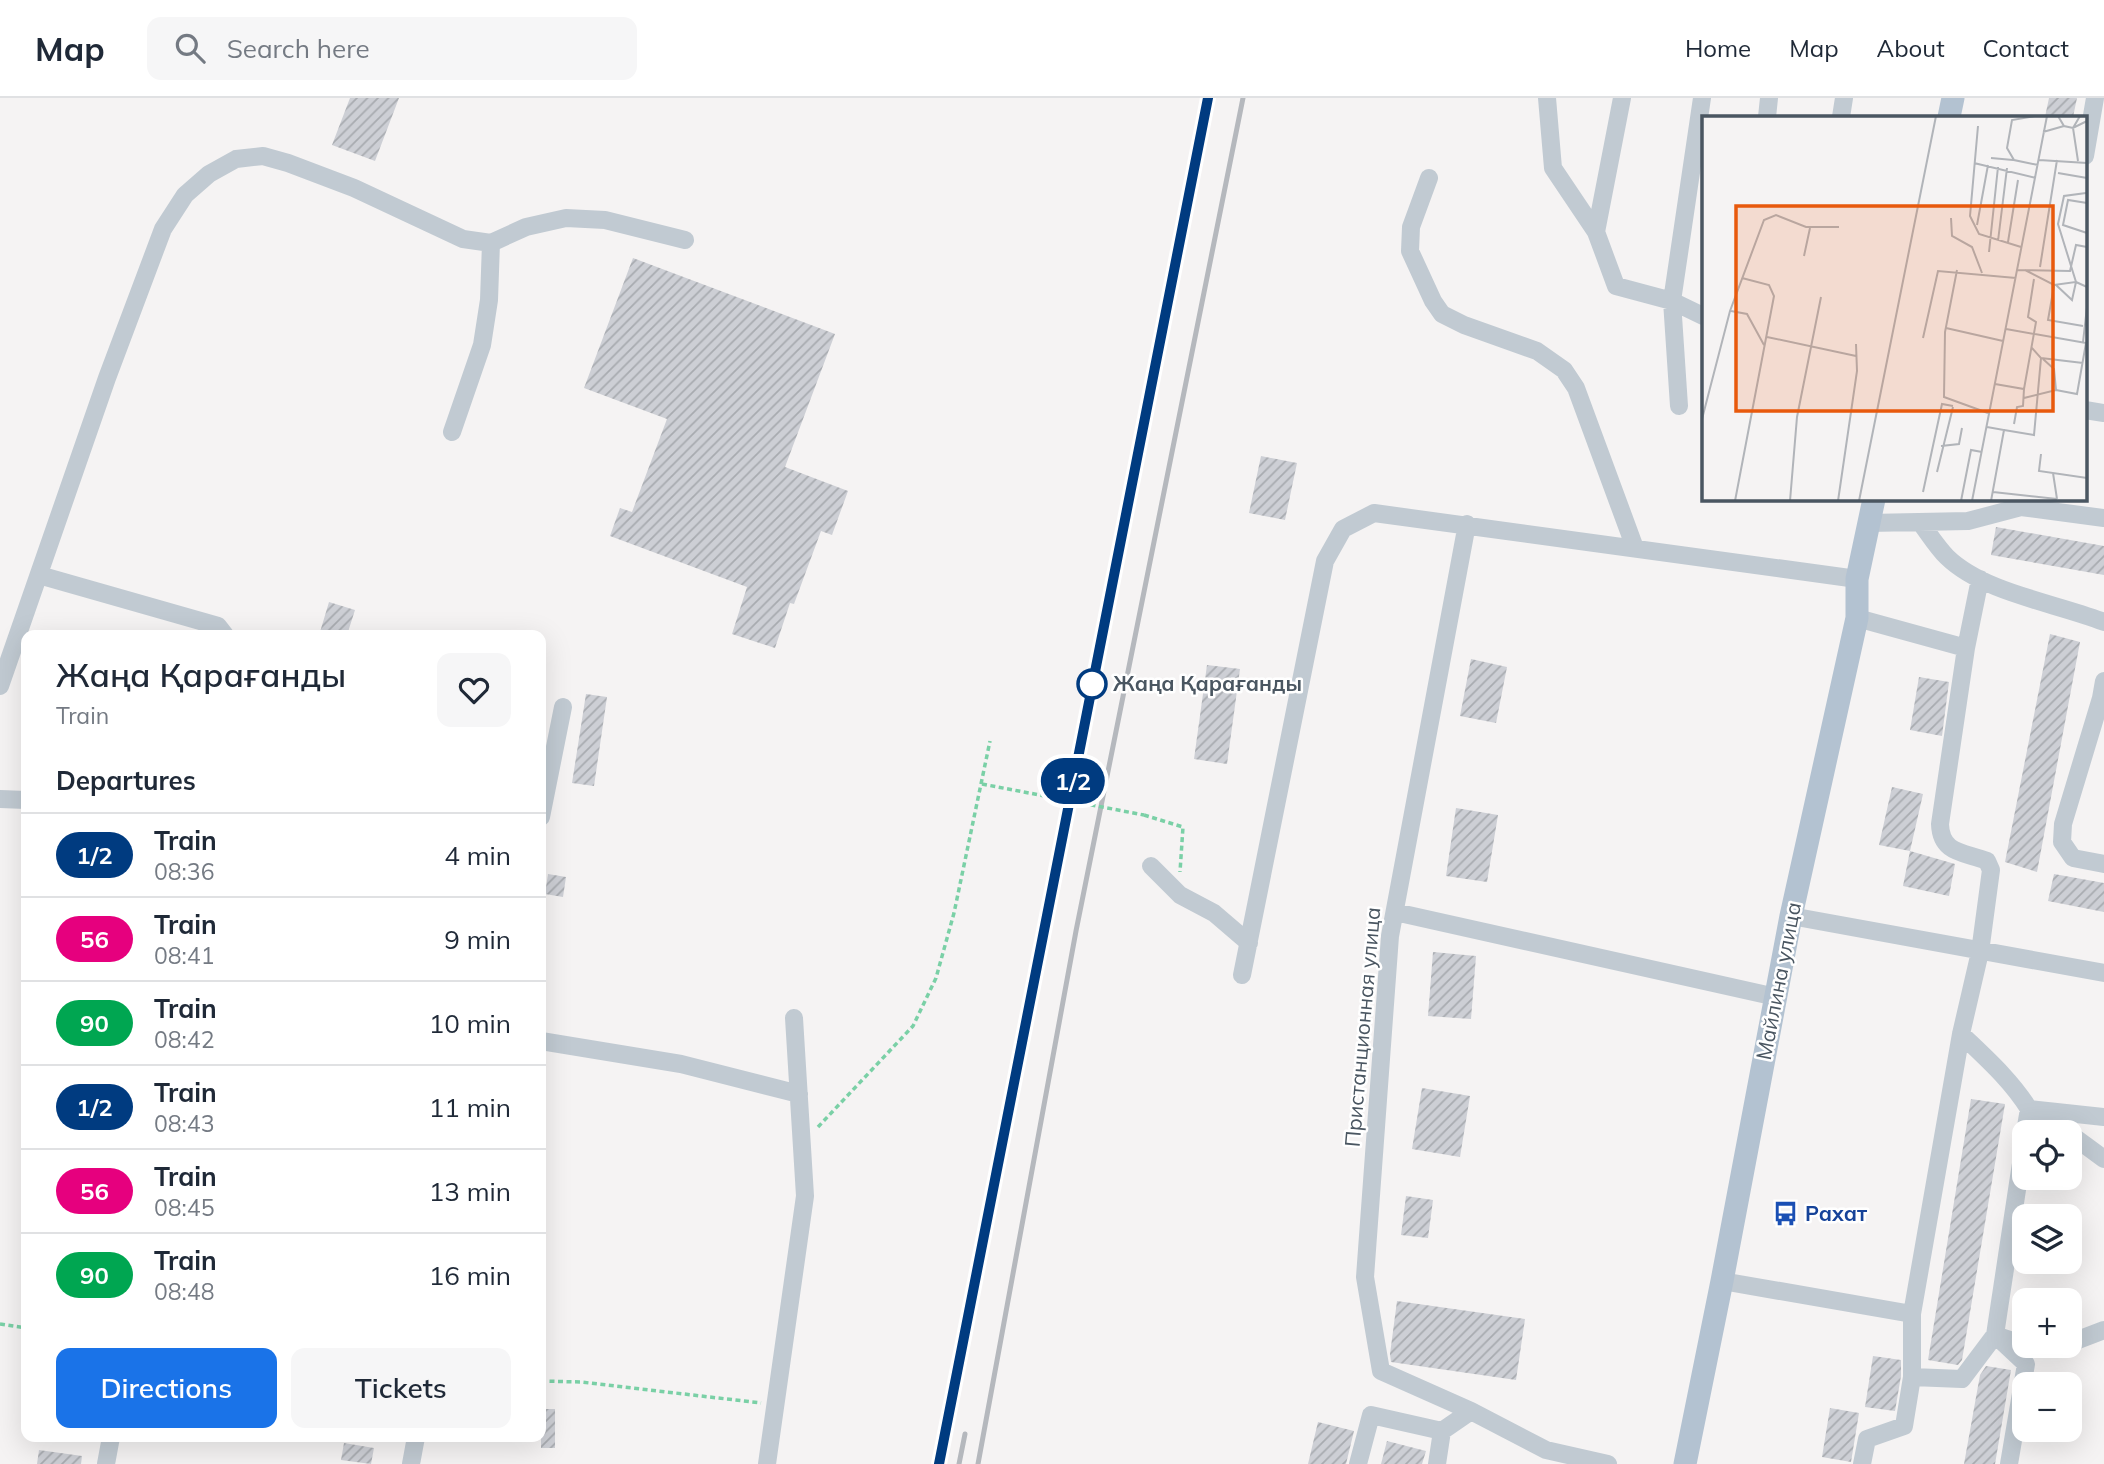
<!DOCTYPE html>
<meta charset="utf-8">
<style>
:root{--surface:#fff;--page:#f6f6f7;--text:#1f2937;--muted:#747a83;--line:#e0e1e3;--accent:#1a73e8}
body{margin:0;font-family:Mulish,sans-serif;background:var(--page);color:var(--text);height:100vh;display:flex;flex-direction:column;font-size:26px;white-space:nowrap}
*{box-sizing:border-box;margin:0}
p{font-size:23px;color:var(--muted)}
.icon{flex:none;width:38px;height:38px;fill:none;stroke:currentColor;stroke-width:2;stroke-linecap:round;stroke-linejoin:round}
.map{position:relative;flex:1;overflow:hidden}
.drawer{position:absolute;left:21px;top:532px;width:525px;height:812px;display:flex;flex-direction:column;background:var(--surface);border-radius:14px;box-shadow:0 7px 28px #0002}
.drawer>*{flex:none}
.badge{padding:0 14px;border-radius:23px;font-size:24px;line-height:46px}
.fabs{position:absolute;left:2012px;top:1022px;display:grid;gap:14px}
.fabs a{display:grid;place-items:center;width:70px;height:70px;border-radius:14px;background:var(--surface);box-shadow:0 7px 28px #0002;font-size:35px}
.map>.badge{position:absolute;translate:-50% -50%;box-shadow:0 0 0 4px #fff}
h2{padding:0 35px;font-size:26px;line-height:63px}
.round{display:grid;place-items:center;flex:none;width:74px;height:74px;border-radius:14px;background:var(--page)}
.summary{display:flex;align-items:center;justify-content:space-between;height:119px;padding:0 35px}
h1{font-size:33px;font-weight:600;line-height:52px}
.primary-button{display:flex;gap:14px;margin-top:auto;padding:14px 35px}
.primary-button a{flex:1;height:80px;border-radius:14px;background:var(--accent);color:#fff;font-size:28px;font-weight:600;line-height:80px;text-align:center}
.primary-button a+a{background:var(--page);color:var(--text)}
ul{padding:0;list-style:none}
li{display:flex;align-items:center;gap:21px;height:84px;padding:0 35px;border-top:2px solid var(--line)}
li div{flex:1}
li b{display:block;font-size:26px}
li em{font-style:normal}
li .badge{min-width:77px;font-weight:700;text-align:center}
header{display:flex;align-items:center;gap:42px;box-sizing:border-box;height:98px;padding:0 35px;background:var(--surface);border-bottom:2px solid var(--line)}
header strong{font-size:33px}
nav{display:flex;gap:38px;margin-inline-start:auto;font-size:24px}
.search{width:490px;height:63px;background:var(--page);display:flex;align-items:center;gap:18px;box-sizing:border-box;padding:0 24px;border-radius:14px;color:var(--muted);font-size:26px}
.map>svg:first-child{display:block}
.building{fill:url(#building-hatch)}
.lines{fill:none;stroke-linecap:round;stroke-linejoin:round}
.path{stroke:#7ad0a6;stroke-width:3.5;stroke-dasharray:5 3.5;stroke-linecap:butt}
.minor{stroke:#c1cad2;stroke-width:18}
.major{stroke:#b3c2d1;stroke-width:23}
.rail{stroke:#b5b8bd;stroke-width:5}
.path-bridge{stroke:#7ad0a6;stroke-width:3.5;stroke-dasharray:5 3.5;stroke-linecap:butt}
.line-casing{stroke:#fff;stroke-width:16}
.line{stroke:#003b80;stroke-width:10}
.stop-dot{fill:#fff;stroke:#003b80;stroke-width:3.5}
.labels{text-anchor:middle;stroke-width:5;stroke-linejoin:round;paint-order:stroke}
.stop-label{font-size:21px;font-weight:bold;fill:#4a5661;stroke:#fff;text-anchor:start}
.street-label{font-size:21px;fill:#4a5661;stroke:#fff}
.transit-label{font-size:21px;font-weight:bold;fill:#164399;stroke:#fff;text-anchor:start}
.inset-road{fill:none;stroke:#b1b4b9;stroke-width:2}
.view{fill:#e8590c;fill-opacity:0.15;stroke:#e8590c;stroke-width:3.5}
.inset-edge{fill:none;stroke:#4a5661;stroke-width:3.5}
</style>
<header>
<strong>Map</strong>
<div class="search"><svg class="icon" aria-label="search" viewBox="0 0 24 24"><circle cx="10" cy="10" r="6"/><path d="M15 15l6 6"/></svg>Search here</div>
<nav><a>Home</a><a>Map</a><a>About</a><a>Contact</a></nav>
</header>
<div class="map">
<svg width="2104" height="1366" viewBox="0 0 2104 1366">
<defs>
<pattern id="building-hatch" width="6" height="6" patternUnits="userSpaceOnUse" patternTransform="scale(1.75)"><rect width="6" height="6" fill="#cdcfd5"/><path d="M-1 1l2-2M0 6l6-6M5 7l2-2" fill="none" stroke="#a8abb0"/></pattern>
</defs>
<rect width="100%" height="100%" fill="#f5f3f3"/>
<path class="building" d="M350 0H399L375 63 332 47Z
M2049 0H2077L2073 19H2045Z
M633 160 835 236 785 369 848 393 832 437 821 433 794 506 790 505 775 550 732 536 747 489 610 438 620 410 632 414 667 321 584 290Z
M1261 358 1297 365 1285 422 1249 415Z
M1996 429 2104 448V477L1991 457Z
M329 504 355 512 347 537H328L320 534Z
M2050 536 2080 544 2037 774 2005 764Z
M1471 561 1507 569 1496 625 1460 618Z
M1207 567 1240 571 1227 666 1194 661Z
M1919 579 1949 584 1942 638 1910 632Z
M586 596 607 599 594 688 572 685Z
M1892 689 1923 696 1910 753 1879 747Z
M1456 710 1498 717 1487 784 1446 778Z
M1910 753 1955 766 1949 798 1903 788Z
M548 776 566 779 563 799 545 796Z
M2054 776 2104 785V814L2048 803Z
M1433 854 1476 858 1471 921 1428 918Z
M1422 990 1470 998 1460 1059 1412 1051Z
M1971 1001 2005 1006 1962 1262 1958 1267 1928 1262Z
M1406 1098 1433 1102 1428 1140 1401 1137Z
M1397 1203 1525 1221 1516 1282 1391 1264 1390 1256Z
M1873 1258 1901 1262V1278L1895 1313 1865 1309Z
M1986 1268 2011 1272 1995 1366H1964L1980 1277Z
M1830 1310 1859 1315 1851 1364 1822 1359Z
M541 1311H555V1350H541Z
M1318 1324 1354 1333 1346 1366H1308Z
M1387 1343 1426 1353 1422 1366H1381Z
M344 1345 374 1350 371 1366 341 1362Z
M39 1352 82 1358 81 1366H37Z"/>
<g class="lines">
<path class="path" d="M1144 717 1183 729 1180 774
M818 1029 913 928 936 880 954 815 990 643
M0 1226 26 1230
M541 1283 581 1284 761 1305"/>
<path class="minor" d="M1547 0 1553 70 1596 134 1616 188 1672 203 1703 218
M1767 19 1769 0
M1841 19 1844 0
M2085 58 2095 0
M1429 80 1411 129 1410 153 1433 203 1442 216 1464 227 1537 253 1564 272 1576 290 1635 450
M1596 134 1622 0
M1679 308 1672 203 1702 0
M2085 312 2104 315
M452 334 482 247 489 202 491 145
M1920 424C1929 436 1937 449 1947 459 1984 495 2056 505 2104 524
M1869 425 1968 423 2021 409 2104 420
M1467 426 1390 838 1365 1179 1381 1273 1471 1313 1546 1352 1608 1366
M39 477 218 528 225 537
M1857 520 1966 550
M2104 583 2101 600 2063 726 2062 744 2073 760 2104 766
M0 588 107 280 163 131 185 97 209 76 236 61 263 58 288 65 354 90 463 141 491 145 526 129 566 120 605 122 685 142
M0 701 26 702
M541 719 563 609
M1151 768 1180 797 1214 815 1249 845
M1395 814 1776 899
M1791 818 2104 875
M1242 877 1325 463 1343 431 1374 415 1857 481
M1961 936C1986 960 2011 982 2029 1011L2025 1034
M541 943 681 966 799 996
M2029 1011 2104 1019
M2035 1014 2068 1034
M2070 1036 2104 1061
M1722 1183 1912 1216 1961 936 1980 854 1991 772 1987 763C1964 754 1941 756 1940 726L1966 550 1980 481
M2070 1245 2104 1232
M2028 1248 2058 1250 2064 1248
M1912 1279 1962 1281 1995 1237 2025 1247
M106 1366 111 1339
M411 1366 416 1339
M767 1366 805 1098 794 920
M1358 1366 1371 1317 1442 1333
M1437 1366 1442 1333 1471 1313
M1862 1366 1867 1341 1904 1328 1912 1279V1216
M2009 1366 2026 1266 1995 1237 2025 1039"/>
<path class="major" d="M1949 19 1953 0
M1685 1366 1722 1183 1791 818 1857 520V481L1874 401"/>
<path class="rail" d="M939 1366 1208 0
M959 1366 965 1336
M978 1366 1076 833 1243 0"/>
<path class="path-bridge" d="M982 686 1144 717"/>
</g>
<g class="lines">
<defs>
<path id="line" d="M939 1366 1208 0"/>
</defs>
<use href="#line" class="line-casing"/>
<use href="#line" class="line"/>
</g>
<defs>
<symbol id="bus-bare" viewBox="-9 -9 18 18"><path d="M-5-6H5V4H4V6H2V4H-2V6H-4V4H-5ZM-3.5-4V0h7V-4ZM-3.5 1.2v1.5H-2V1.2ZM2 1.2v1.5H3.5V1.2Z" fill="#1a4fb4" stroke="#fff" stroke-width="2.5" paint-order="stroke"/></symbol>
</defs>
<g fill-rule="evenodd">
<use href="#bus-bare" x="1768" y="1098" width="35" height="35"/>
</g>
<circle class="stop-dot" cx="1092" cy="586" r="14"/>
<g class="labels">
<g class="stop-label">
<text x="1113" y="593">Жаңа Қарағанды</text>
</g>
<g class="street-label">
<text transform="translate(1779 883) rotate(-79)" y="7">Майлина улица</text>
<text transform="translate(1363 929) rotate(-85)" y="7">Пристанционная улица</text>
</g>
<g class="transit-label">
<text x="1805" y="1123">Рахат</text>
</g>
</g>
<g transform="translate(1702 18)">
<rect width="385" height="385" fill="#f5f3f3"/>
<path class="inset-road" d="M333 0 310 4 305 32 312 44 336 49M356 0 362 10 371 12 385 5M276 10 268 100 277 118 319 131M341 16 362 10M289 42 311 44M337 44 385 47M376 45 371 12 378 0M272 47 334 62M356 57 385 62M385 87 366 84 361 109 385 117M249 102 250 120 270 131 280 157M275 109 286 49M296 125 305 52M306 126 316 64M287 136 296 51M102 140 108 112M338 151 355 44M255 154 243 216 242 281 286 297M315 154 368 155 374 129 385 131M323 154 352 169 374 166 356 108 362 80 384 77M354 169 370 184 374 166 385 171M352 170 346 204 381 210M29 195 45 198 62 229M244 212 301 225M304 213 384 227M65 221 154 240M221 222 236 155 314 162M381 226 385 191M339 242 381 247M341 243 352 253 354 274M293 268 322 273 334 206 326 201 332 163M322 282 354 274 375 278 384 227M0 303 28 195 62 104 74 99 104 111H137M312 308 315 291 321 290 322 273M285 311 302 314 289 385M302 314 332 319 339 242 329 231M239 330 257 328 260 312M339 338 337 355 385 362M235 356 251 291M351 357 355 383M221 376 240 288 251 290M291 376 355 383M33 385 72 180 67 169 40 162M88 385 95 301 119 181M136 385 155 255 154 228M157 385 234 0M259 385 269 334 280 336M270 385 345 0"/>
<path class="view" d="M34 90H351V295H34Z"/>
<rect width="385" height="385" class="inset-edge"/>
</g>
</svg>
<div class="fabs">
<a><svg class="icon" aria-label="locate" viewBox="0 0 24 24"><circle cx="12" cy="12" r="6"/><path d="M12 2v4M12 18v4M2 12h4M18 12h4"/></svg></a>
<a><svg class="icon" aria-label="layers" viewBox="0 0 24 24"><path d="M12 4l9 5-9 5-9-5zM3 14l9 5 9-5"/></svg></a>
<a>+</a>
<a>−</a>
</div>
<b class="badge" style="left:1073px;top:683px;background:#003b80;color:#fff">1/2</b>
<section class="drawer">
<div class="summary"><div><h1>Жаңа Қарағанды</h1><p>Train</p></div><a class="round"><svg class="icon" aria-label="heart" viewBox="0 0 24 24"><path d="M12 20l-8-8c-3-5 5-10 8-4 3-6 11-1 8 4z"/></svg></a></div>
<h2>Departures</h2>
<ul>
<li><span class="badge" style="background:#003b80;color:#fff">1/2</span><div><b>Train</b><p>08:36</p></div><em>4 min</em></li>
<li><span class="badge" style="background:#e6007e;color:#fff">56</span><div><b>Train</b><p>08:41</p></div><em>9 min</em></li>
<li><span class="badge" style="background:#00a651;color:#fff">90</span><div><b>Train</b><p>08:42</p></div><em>10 min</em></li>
<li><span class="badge" style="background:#003b80;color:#fff">1/2</span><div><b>Train</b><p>08:43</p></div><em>11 min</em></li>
<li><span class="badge" style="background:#e6007e;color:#fff">56</span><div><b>Train</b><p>08:45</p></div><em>13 min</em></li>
<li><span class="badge" style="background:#00a651;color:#fff">90</span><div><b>Train</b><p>08:48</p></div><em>16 min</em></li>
</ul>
<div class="primary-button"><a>Directions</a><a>Tickets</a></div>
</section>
</div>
